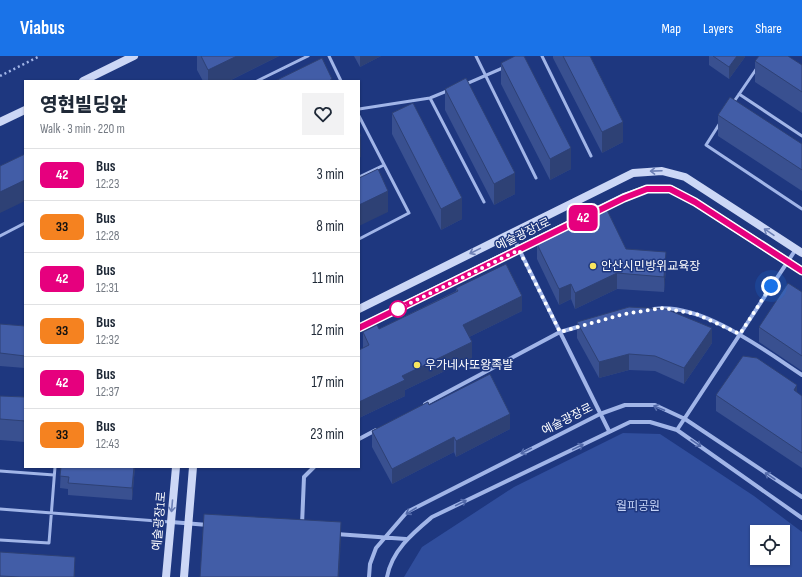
<!DOCTYPE html>
<meta charset="utf-8">
<style>
:root{--surface:#fff;--page:#f2f2f3;--text:#1f2937;--muted:#747a83;--line:#e0e1e3;--accent:#1a73e8}
body{margin:0;font-family:"Sofia Sans Condensed","Noto Sans KR",sans-serif;background:var(--page);color:var(--text);height:100vh;display:flex;flex-direction:column;font-size:15px;white-space:nowrap}
*{box-sizing:border-box;margin:0}
p{font-size:13px;color:var(--muted)}
.icon{flex:none;width:22px;height:22px;fill:none;stroke:currentColor;stroke-width:2;stroke-linecap:round;stroke-linejoin:round}
.map{position:relative;flex:1;overflow:hidden}
.details{position:absolute;left:24px;top:24px;width:336px;height:388px;display:flex;flex-direction:column;background:var(--surface);border-radius:0px;box-shadow:0 1px 3px #0004}
.details>*{flex:none}
.badge{padding:0 8px;border-radius:6px;font-size:14px;line-height:26px}
.controls{position:absolute;left:750px;top:469px;display:grid;gap:8px}
.controls a{display:grid;place-items:center;width:40px;height:40px;border-radius:0px;background:var(--surface);box-shadow:0 1px 3px #0004;font-size:20px}
.you{position:absolute;width:20px;height:20px;margin:-10px;border:3px solid #fff;border-radius:50%;background:#1a73e8;box-shadow:0 0 0 6px #1a73e833}
.map>.badge{position:absolute;translate:-50% -50%;box-shadow:0 0 0 2px #fff}
.round{display:grid;place-items:center;flex:none;width:42px;height:42px;border-radius:0px;background:var(--page)}
.overview{display:flex;align-items:center;justify-content:space-between;height:68px;padding:0 16px}
h1{font-size:19px;font-weight:800;line-height:30px}
ul{padding:0;list-style:none}
li{display:flex;align-items:center;gap:12px;height:52px;padding:0 16px;border-top:1px solid var(--line)}
li div{flex:1}
li b{display:block;font-size:15px}
li em{font-style:normal}
li .badge{min-width:44px;font-weight:700;text-align:center}
header{display:flex;align-items:center;gap:24px;box-sizing:border-box;height:56px;padding:0 20px;background:var(--accent);color:#fff}
header strong{font-size:19px}
nav{display:flex;gap:22px;margin-inline-start:auto;font-size:14px}
.map>svg:first-child{display:block}
.green{fill:#304e9d;fill-rule:evenodd}
.lines{fill:none;stroke-linecap:round;stroke-linejoin:round}
.path{stroke:#a1b5e8;stroke-width:2.5;stroke-dasharray:2 3;stroke-linecap:butt}
.lane{stroke:#a1b5e8;stroke-width:3}
.street{stroke:#a1b5e8;stroke-width:4}
.secondary{stroke:#ccd7f6;stroke-width:8}
.wall{fill:#395090}
.shaded-wall{fill:#2e4175}
.building{fill:#425da7;stroke:#2e4175}
.oneway{stroke:#6c7fb5}
.oneway2{stroke:#5269a9}
.line-casing{stroke:#fff;stroke-width:9}
.line{stroke:#e6007e;stroke-width:6}
.walk{stroke:#fff;stroke-width:4;stroke-dasharray:0 7.2}
.poi-dot{fill:#f8e660;stroke:#1e377f;stroke-width:1.5}
.stop-dot{fill:#fff;stroke:#e6007e;stroke-width:2}
.labels{text-anchor:middle;stroke-width:3;stroke-linejoin:round;paint-order:stroke}
.street-label{font-size:12px;fill:#fff;stroke:#1e377f}
.poi-label{font-size:12px;fill:#fff;stroke:#1e377f;text-anchor:start}
.park-label{font-size:12px;fill:#c5d3f6;stroke:#1e377f}
</style>
<header>
<strong>Viabus</strong>
<nav><a>Map</a><a>Layers</a><a>Share</a></nav>
</header>
<div class="map">
<svg width="802" height="521" viewBox="0 0 802 521">
<rect width="100%" height="100%" fill="#1e377f"/>
<path class="green" d="M623 377 660 378 754 440 802 476V521H404L422 491 514 431ZM757 476H783V502H757Z"/>
<g class="lines">
<path class="path" d="M0 20 40 0"/>
<path class="lane" d="M329 0 341 25
M476 0 536 122
M542 0 591 100
M257 25 308 0
M466 28 505 11
M739 38 802 80
M430 42 484 146
M733 47 757 12
M359 53 430 42 447 35
M359 60 409 157 359 183
M720 67 706 89 802 153
M359 121 384 109
M0 180 25 167
M0 415 54 419
M0 453 170 466
M0 484 49 487 55 411"/>
<path class="street" d="M511 177 609 375
M654 253C701 246 764 294 802 319
M425 348 560 276 581 270
M677 374 796 193
M359 383 376 374
M171 466 208 469
M302 469 304 421 314 411
M336 478 406 483
M369 521 370 508 376 492 407 456 600 358 625 349H655L685 363 802 441
M387 521C392 494 413 477 432 461L630 366H650L677 374 802 462"/>
<path class="secondary" d="M83 25 134 0
M0 66 25 54
M359 253 633 117 662 115 685 121 802 197
M359 272 624 141 647 133H670L695 146 802 215
M166 521 176 411
M184 521 193 411"/>
</g>
<path class="wall" d="M197 0H279L229 25H203L197 14Z
M354 0H381L360 11Z
M553 0H590L623 86 602 97 553 2Z
M709 0H745V1L729 23 709 9Z
M755 5 802 9V57L755 26Z
M501 7 571 113 550 124 501 28Z
M445 33 515 138 494 149 445 54Z
M392 57 462 163 441 174 392 78Z
M718 59 802 88V135L718 80Z
M537 188 626 193 666 211 664 236 617 233 575 253 571 243 559 249 537 203Z
M456 232 522 255 469 281 472 302 405 334V340L359 362V294L363 292V276L379 273 456 235Z
M802 236V315L759 286V271Z
M577 266 712 287 684 328 655 315 629 314 599 322 577 282Z
M0 268 25 270V312L0 310Z
M797 337 802 340V412L716 355V339Z
M0 340 25 341V386L0 384Z
M429 349 510 373 456 401 454 396 392 428 372 391V375Z
M61 411H135L132 444 68 439V433L60 432Z
M0 496 75 521H0Z"/>
<path class="shaded-wall" d="M237 0H279L229 25H208V14Z
M360 0H381L360 11Z
M737 0H745V1L729 23V11Z
M623 66V86L602 97V76Z
M361 80V101L359 102V81Z
M571 92V113L550 124V103Z
M515 117V138L494 149V128Z
M25 124V145L0 157V136Z
M388 135V156L359 170V149Z
M462 142V163L441 174V153Z
M666 196V211L664 236V221Z
M617 217V233L575 253V237Z
M571 228V243L559 249V233Z
M522 240V255L463 284V269Z
M712 272V287L684 328V312Z
M472 286V302L405 334V340L359 362V346L402 320Z
M629 298V314L599 322V306Z
M797 329V344L794 334Z
M510 358V373L456 401V385Z
M454 381V396L392 428V413Z
M134 411H135L132 444V432Z
M341 466V482L339 521H338Z
M75 501V521H74Z"/>
<path class="building" d="M201 0H237L208 14Z
M515 0H524L571 92 550 103 501 7Z
M563 0H590L623 66 602 76Z
M713 0H737L729 11Z
M759 0H788L802 9V36L755 5Z
M322 2 332 23 329 25H275Z
M466 22 515 117 494 128 445 33Z
M730 41 802 88V114L718 59Z
M413 47 462 142 441 153 392 57Z
M359 75 361 80 359 81Z
M25 98V124L0 136V110Z
M378 113 388 135 359 149V122Z
M607 154 626 193 666 196 664 221 617 217 575 237 571 228 559 233 537 188Z
M506 208 522 240 463 269 472 286 402 320 405 324 359 346V294L369 289 363 276 377 269 379 273 458 235 456 232Z
M788 227 802 236V300L759 271Z
M629 251 666 253 712 272 684 312 655 300 629 298 599 306 577 266Z
M0 268 25 270V300L0 297Z
M743 300 757 302 797 329 794 334 802 340V397L716 339Z
M490 318 510 358 456 385 454 381 392 413 372 375 428 346 429 349Z
M0 340 25 341V365L0 363Z
M61 411H134L132 432 68 427 69 421 60 420Z
M204 458 341 466 338 521H200Z
M0 496 75 501 74 521H21L0 520Z"/>
<defs><path id="oneway-shaft" d="M-6 0H5M1.5-3L5.5 0L1.5 3" fill="none" stroke-width="1.6" stroke-linecap="round" stroke-linejoin="round"/></defs>
<g class="oneway">
<use href="#oneway-shaft" transform="translate(656 115) rotate(178)"/>
<use href="#oneway-shaft" transform="translate(769 176) rotate(-146)"/>
<use href="#oneway-shaft" transform="translate(475 195) rotate(154)"/>
<use href="#oneway-shaft" transform="translate(172 450) rotate(95)"/>
</g>
<g class="oneway2">
<use href="#oneway-shaft" transform="translate(659 352) rotate(-158)"/>
<use href="#oneway-shaft" transform="translate(696 387) rotate(35)"/>
<use href="#oneway-shaft" transform="translate(578 391) rotate(-26)"/>
<use href="#oneway-shaft" transform="translate(526 395) rotate(153)"/>
<use href="#oneway-shaft" transform="translate(770 420) rotate(-146)"/>
<use href="#oneway-shaft" transform="translate(461 447) rotate(-26)"/>
<use href="#oneway-shaft" transform="translate(411 455) rotate(149)"/>
</g>
<g class="lines">
<defs>
<path id="line" d="M359 272 624 142 647 133H670L695 146 802 215"/>
</defs>
<use href="#line" class="line-casing"/>
<use href="#line" class="line"/>
<path class="walk" d="M398 253 519 194 560 276 624 258 663 252 696 258 740 278 771 230"/>
</g>
<g class="poi-dot">
<circle cx="593" cy="210" r="4"/>
<circle cx="417" cy="309" r="4"/>
</g>
<circle class="stop-dot" cx="398" cy="253" r="8"/>
<g class="labels">
<g class="street-label">
<text transform="translate(523 178) rotate(-26)" y="4">예술광장1로</text>
<text transform="translate(567 363) rotate(-27)" y="4">예술광장로</text>
<text transform="translate(159 465) rotate(-85)" y="4">예술광장1로</text>
</g>
<g class="poi-label">
<text x="601" y="214">안산시민방위교육장</text>
<text x="425" y="313">우가네사또왕족발</text>
</g>
<g class="park-label">
<text x="638" y="454">월피공원</text>
</g>
</g>
</svg>
<div class="controls">
<a><svg class="icon" aria-label="locate" viewBox="0 0 24 24"><circle cx="12" cy="12" r="6"/><path d="M12 2v4M12 18v4M2 12h4M18 12h4"/></svg></a>
</div>
<div class="you" style="left:771px;top:230px"></div>
<b class="badge" style="left:583px;top:162px;background:#e6007e;color:#fff">42</b>
<section class="details">
<div class="overview"><div><h1>영현빌딩앞</h1><p>Walk · 3 min · 220 m</p></div><a class="round"><svg class="icon" aria-label="heart" viewBox="0 0 24 24"><path d="M12 20l-8-8c-3-5 5-10 8-4 3-6 11-1 8 4z"/></svg></a></div>
<ul>
<li><span class="badge" style="background:#e6007e;color:#fff">42</span><div><b>Bus</b><p>12:23</p></div><em>3 min</em></li>
<li><span class="badge" style="background:#f58220;color:#111">33</span><div><b>Bus</b><p>12:28</p></div><em>8 min</em></li>
<li><span class="badge" style="background:#e6007e;color:#fff">42</span><div><b>Bus</b><p>12:31</p></div><em>11 min</em></li>
<li><span class="badge" style="background:#f58220;color:#111">33</span><div><b>Bus</b><p>12:32</p></div><em>12 min</em></li>
<li><span class="badge" style="background:#e6007e;color:#fff">42</span><div><b>Bus</b><p>12:37</p></div><em>17 min</em></li>
<li><span class="badge" style="background:#f58220;color:#111">33</span><div><b>Bus</b><p>12:43</p></div><em>23 min</em></li>
</ul>
</section>
</div>
